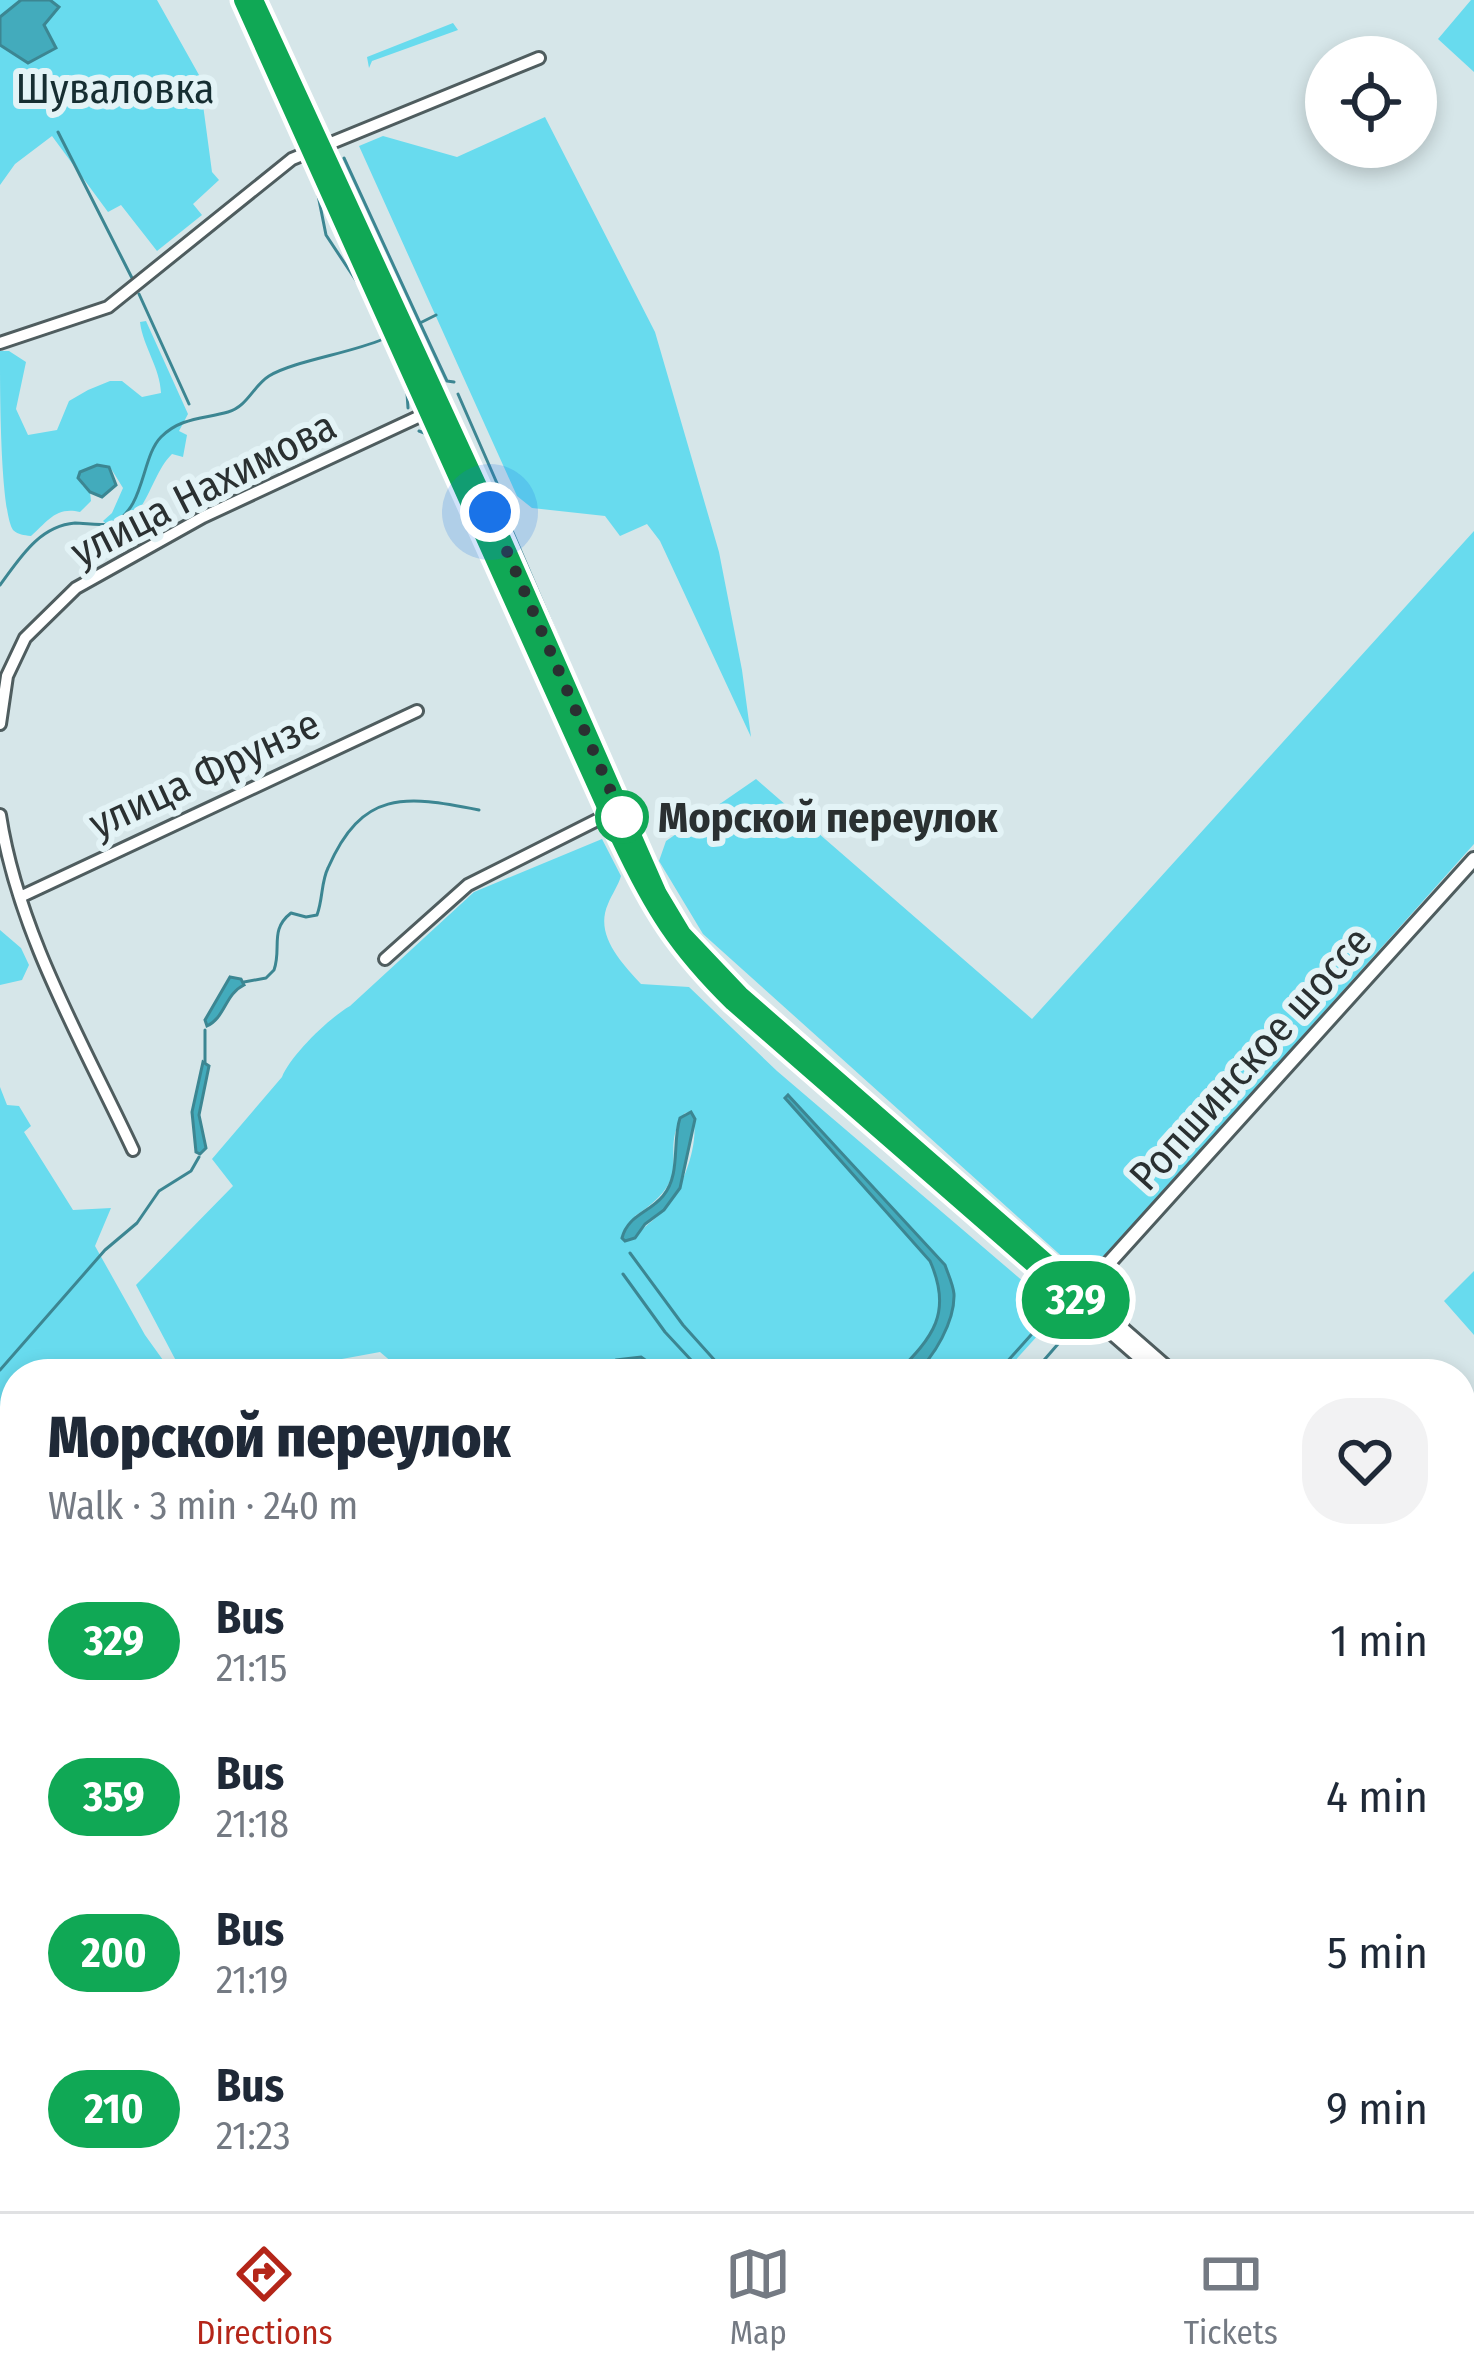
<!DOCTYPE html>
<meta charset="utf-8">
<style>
:root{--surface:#fff;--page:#f2f2f3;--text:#1f2937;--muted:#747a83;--line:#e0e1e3;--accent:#b42619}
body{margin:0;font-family:"Fira Sans Condensed",sans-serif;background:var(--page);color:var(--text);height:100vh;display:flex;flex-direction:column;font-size:45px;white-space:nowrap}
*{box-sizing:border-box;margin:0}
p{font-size:39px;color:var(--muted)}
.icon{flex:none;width:66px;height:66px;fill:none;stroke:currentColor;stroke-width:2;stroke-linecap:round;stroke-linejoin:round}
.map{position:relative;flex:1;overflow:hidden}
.side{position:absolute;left:0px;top:1359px;width:1476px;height:852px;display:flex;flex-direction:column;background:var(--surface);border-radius:48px 48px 0 0;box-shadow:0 6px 18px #0003}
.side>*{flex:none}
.badge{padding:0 24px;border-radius:39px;font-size:42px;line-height:78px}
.tools{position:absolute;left:1305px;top:36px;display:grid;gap:24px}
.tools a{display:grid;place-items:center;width:132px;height:132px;border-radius:50%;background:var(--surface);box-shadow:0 6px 18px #0003;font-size:60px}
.you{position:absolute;width:60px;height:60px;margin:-30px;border:9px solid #fff;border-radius:50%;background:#1a73e8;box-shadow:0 0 0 18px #1a73e833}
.map>.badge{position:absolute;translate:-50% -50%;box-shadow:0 0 0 6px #fff}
.round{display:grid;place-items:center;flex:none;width:126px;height:126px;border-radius:48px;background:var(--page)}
.overview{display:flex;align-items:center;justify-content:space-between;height:204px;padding:0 48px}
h1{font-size:57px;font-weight:800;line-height:90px}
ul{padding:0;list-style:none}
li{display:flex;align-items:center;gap:36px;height:156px;padding:0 48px}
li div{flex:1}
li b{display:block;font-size:45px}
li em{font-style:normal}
li .badge{min-width:132px;font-weight:700;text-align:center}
.tabs{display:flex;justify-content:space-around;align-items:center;height:168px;border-top:3px solid var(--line);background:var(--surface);font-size:33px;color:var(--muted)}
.tabs a{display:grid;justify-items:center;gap:6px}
.tabs .selected{color:var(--accent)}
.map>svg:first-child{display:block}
.green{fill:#68dbee;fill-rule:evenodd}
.water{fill:#43abbc;stroke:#3c8692;stroke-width:3}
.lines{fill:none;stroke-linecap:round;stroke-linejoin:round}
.stream{stroke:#3c8692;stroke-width:3}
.minor-casing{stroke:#4f5d5f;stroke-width:16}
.major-casing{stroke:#4f5d5f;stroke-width:18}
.minor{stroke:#fff;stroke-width:10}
.major{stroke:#fff;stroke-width:12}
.line-casing{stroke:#fff;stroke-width:27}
.line{stroke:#10a855;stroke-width:18}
.walk{stroke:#2a3031;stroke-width:12;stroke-dasharray:0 21.6}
.stop-dot{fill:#fff;stroke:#10a855;stroke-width:6}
.labels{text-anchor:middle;stroke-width:12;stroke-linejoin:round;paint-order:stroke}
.park-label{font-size:42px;fill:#162e32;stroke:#e3f3f6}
.street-label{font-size:42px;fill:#2a3031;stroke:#e3f3f6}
.stop-label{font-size:42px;font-weight:bold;fill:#2a3031;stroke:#e3f3f6;text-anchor:start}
</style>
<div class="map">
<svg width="1474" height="2211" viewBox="0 0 1474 2211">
<rect width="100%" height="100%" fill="#d6e6e9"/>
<path class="green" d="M0 0H157L199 75 212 172 219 180 193 204 202 215 157 251 121 205 108 212 52 136 15 164 0 185Z
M1471 0H1474V72L1438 39Z
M453 23 458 30 372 61 369 68 367 57Z
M545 117 655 332 719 552 742 670 751 737 660 541 647 524 620 536 605 516 532 508 517 496 359 146 383 136 457 157Z
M146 321 188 414 179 431 187 435 183 457 172 454C151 474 147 519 114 530L103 521 112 513 123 488 110 467 82 485 90 492 91 501 80 512C56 506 47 522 31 536 23 535 19 535 13 530 0 510 0 384 0 351H9L26 362 16 409 28 435 57 430 69 401 88 390 110 381H122L142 397 161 393C160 367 143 347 140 322Z
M1474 531V844L1086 1278 703 934 659 861 666 841 756 779 1032 1019Z
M602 839 621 876C618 886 612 894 608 904 594 935 622 963 641 984L689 987 777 1071 1059 1312 1003 1374H914C932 1359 950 1329 953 1305 954 1292 948 1277 945 1265L786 1099 930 1260C952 1312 934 1338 896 1374H652L655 1370 641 1357 615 1360 596 1374H406L380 1352 331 1361 333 1374H183L136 1285 233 1186 212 1159 282 1077C291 1055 329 1018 350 1006L474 892ZM691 1112C702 1135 685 1183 669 1204 660 1217 645 1224 635 1238V1216C701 1173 655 1154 685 1113Z
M0 930 21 948 29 965 22 980 0 985Z
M0 1087 7 1105 19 1106 31 1126 24 1132 73 1210 111 1208 95 1246 145 1335 173 1374H15V2026L0 2018Z
M1474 1271V1335L1444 1301Z
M1461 1671 1474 1682V1872L1461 1888Z
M123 2196H1098L1114 2211H112Z"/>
<path class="water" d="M21 0H50L59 7 44 25 56 48 28 63 0 45V17Z
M97 465 109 467 116 485 102 497 90 492 78 478 80 472Z
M230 977 241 979 244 985C225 994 225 1018 207 1026L205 1020Z
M203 1062 209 1066 199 1115 206 1148 200 1154 196 1152 192 1112Z
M788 1095 945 1265C948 1274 953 1284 954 1294 955 1321 934 1358 914 1374H896C933 1337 953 1313 930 1261L785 1098Z
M691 1112 695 1119 680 1188 664 1210 645 1224 635 1238 625 1241 622 1238C628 1215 649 1213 663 1196 681 1175 672 1142 680 1118Z
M641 1357 655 1367 652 1374H596L616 1360Z
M0 2018 15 2026V2196H123L112 2211H0Z"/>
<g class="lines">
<path class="stream" d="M58 132 132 278
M344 158 420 323 436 315
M306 165 317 190 326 235 361 288 407 393 408 408
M139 294 189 404
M420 323 447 381 454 382
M458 394 503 497 509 502
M419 431 427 434 550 700
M508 521 626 797
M0 585C20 558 39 526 75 523 86 523 103 527 112 523 145 510 141 457 161 437 181 417 204 419 228 412 248 406 253 386 269 376 293 361 352 353 383 339
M556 717 570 744
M244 982 266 978 274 970C282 948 269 930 291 913L306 917 317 915C323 899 321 882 328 868 362 790 404 795 479 810
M205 1062V1030
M630 1253 683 1325 727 1374
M623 1274 665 1332 704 1374
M0 1370 105 1250 137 1223 159 1191 191 1171 199 1157
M996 1374 1039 1326
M1032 1374 1058 1344
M0 1436 15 1454
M1461 1439 1474 1425
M0 1459 15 1478
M1461 1609 1474 1620
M0 1625 15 1640
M1461 1651 1474 1662
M0 1715 15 1703
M0 1767 15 1753
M0 1988 15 1955
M411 2196 415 2211
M436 2211 449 2196
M488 2211 502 2196
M548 2211 562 2196
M608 2211 615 2196
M621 2211 628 2196
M1409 2211 1414 2210"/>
<defs>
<path id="minor" d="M0 343 108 307 292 159 539 58
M0 724 7 676 25 638 76 588 203 517 433 410
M0 815C18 933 83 1043 133 1150
M20 897 417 711
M385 959 468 885 609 814
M0 1449 15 1467
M1461 2019 1474 2001
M1461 2074 1474 2080
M797 2196 816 2211
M1457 2196 1468 2211"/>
<path id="major" d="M243 0 619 838C654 910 675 945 733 1002L1159 1374
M254 0 373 256 668 914 707 963 740 995 1174 1374
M1080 1295 1474 859
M1461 1626 1474 1637
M1461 1639 1474 1651"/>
</defs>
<use href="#minor" class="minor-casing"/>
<use href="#major" class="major-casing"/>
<use href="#minor" class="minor"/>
<use href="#major" class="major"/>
</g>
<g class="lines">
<defs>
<path id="line" d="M243 0 620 838C653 908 677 947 733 1002L1076 1301 1082 1294 740 995 682 934 658 894 490 512 254 0"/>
</defs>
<use href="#line" class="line-casing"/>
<use href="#line" class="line"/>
<path class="walk" d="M490 512 622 817"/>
</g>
<circle class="stop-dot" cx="622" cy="817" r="24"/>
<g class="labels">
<g class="park-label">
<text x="115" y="103">Шуваловка</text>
</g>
<g class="street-label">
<text transform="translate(203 488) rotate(-27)" y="15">улица Нахимова</text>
<text transform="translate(204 773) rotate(-25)" y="15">улица Фрунзе</text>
<text transform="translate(1250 1058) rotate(-48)" y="15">Ропшинское шоссе</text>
</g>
<g class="stop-label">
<text x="658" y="832">Морской переулок</text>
</g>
</g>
</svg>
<div class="tools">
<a><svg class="icon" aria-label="locate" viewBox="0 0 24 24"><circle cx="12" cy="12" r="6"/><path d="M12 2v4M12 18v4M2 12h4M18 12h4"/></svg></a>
</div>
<div class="you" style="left:490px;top:512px"></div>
<b class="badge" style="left:1076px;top:1300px;background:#10a855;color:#fff">329</b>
<section class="side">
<div class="overview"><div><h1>Морской переулок</h1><p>Walk · 3 min · 240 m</p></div><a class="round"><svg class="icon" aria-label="heart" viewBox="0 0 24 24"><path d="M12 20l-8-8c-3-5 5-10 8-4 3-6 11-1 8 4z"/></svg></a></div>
<ul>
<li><span class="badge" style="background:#10a855;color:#fff">329</span><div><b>Bus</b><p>21:15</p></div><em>1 min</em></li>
<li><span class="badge" style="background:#10a855;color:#fff">359</span><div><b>Bus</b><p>21:18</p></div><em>4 min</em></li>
<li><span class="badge" style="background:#10a855;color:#fff">200</span><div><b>Bus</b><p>21:19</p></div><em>5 min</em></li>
<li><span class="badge" style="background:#10a855;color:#fff">210</span><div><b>Bus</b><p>21:23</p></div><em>9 min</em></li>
</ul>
</section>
</div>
<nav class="tabs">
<a class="selected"><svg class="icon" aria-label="directions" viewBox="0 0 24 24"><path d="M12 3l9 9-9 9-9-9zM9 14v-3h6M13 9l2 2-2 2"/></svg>Directions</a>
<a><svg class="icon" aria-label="map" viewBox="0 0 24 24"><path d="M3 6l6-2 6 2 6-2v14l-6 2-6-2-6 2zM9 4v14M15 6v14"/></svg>Map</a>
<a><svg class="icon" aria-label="tickets" viewBox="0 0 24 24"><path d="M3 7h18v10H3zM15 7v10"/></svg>Tickets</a>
</nav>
